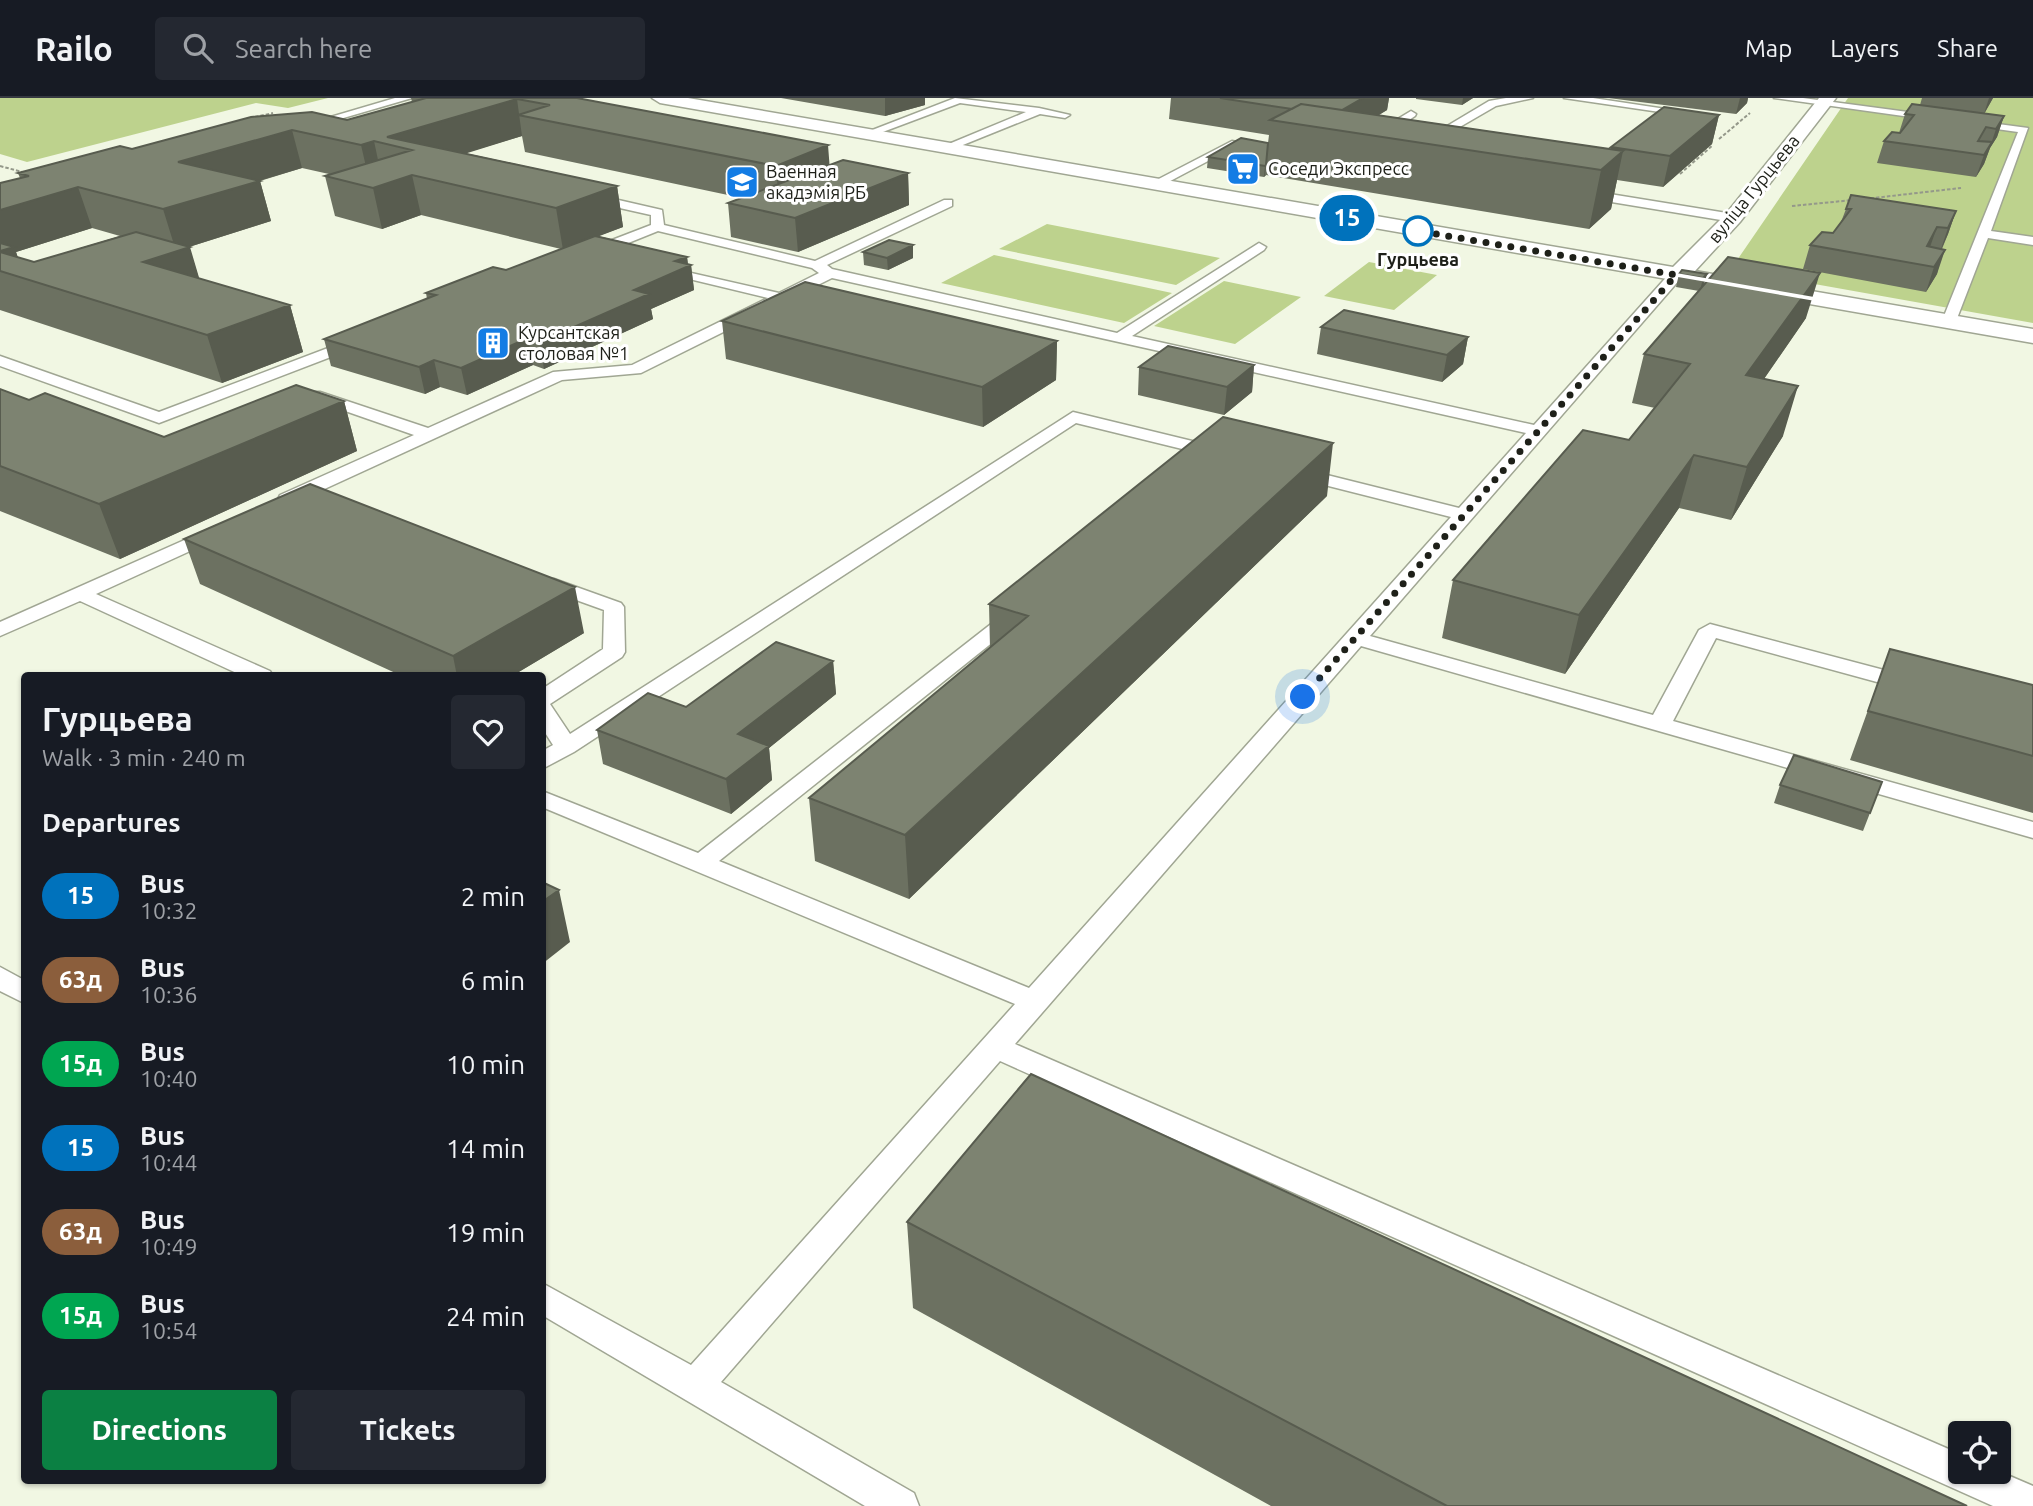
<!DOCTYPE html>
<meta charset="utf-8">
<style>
:root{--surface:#171b24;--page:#242831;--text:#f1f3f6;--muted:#9ea1a6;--line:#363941;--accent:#0b8043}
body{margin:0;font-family:Ubuntu,sans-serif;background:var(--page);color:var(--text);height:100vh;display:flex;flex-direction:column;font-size:26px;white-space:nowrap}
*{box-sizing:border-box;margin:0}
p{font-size:23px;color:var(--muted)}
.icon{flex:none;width:38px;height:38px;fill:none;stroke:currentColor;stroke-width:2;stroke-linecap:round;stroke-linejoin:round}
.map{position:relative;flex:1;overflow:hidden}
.drawer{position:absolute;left:21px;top:574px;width:525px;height:812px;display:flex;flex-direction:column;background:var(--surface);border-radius:7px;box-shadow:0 2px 5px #0004}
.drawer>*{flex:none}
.badge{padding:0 14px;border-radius:23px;font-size:24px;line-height:46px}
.buttons{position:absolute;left:1948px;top:1323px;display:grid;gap:14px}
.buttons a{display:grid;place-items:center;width:63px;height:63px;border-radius:7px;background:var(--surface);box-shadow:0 2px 5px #0004;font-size:35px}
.you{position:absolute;width:35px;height:35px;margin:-18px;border:5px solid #fff;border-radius:50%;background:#1a73e8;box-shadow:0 0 0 10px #1a73e833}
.map>.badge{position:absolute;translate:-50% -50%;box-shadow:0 0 0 4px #fff}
h2{padding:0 21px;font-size:26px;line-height:63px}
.round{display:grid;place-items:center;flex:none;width:74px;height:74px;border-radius:7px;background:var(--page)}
.headline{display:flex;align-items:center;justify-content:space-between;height:119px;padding:0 21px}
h1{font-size:33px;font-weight:700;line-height:52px}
.action{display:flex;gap:14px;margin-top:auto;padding:14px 21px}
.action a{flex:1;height:80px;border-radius:7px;background:var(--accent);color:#fff;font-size:28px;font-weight:700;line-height:80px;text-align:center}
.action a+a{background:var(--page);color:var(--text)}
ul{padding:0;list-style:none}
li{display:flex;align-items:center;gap:21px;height:84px;padding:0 21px}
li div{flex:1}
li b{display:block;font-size:26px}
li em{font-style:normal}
li .badge{min-width:77px;font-weight:700;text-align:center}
header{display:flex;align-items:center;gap:42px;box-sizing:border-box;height:98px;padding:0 35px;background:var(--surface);border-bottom:2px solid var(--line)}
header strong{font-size:33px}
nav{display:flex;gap:38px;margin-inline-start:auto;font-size:24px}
.search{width:490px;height:63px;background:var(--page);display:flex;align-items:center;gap:18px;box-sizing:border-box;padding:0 24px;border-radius:7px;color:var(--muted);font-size:26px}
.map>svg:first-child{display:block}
.green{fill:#bdd28d}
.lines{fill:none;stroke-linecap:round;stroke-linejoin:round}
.lane-casing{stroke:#a0a693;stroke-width:3}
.street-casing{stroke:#a0a693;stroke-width:3}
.path{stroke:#94988a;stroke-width:2;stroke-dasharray:3.5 2;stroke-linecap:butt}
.lane{fill:#fff;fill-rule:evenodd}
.street{fill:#fff;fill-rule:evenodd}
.wall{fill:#6c7161;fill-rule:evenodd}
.shaded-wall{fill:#585c4f}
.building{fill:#7d8371;stroke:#585c4f;stroke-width:2}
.line{fill:#0072bc;stroke:#fff;stroke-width:2}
.walk{stroke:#1e2019;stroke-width:7;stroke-dasharray:0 12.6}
.stop-dot{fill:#fff;stroke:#0072bc;stroke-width:3.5}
.labels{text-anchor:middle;stroke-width:6;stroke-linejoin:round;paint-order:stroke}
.far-poi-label{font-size:18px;fill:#1e2019;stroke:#fff;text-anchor:start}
.far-street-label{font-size:18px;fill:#1e2019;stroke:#fff}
.far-stop-label{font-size:18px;font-weight:bold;fill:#1e2019;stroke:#fff}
</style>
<header>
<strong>Railo</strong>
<div class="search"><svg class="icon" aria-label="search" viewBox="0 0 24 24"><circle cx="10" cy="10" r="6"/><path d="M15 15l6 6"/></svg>Search here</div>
<nav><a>Map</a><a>Layers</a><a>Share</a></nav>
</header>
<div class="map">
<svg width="2033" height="1408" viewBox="0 0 2033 1408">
<rect width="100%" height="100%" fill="#f1f7e3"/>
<path class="green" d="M0 0H328L288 10 256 5 27 64 0 56Z
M1848 0H2033V225L1731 171Z
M1047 126 1220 160 1176 187 999 151Z
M994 157 1172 195 1124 225 941 185Z
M1369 164 1437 177 1394 212 1324 198Z
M1224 183 1301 199 1235 246 1154 228Z"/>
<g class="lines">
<defs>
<path id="lane" d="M395 0H412L309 30 300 28Z
M955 0 1039 10 1070 17 1065 20 1040 16 948 53 944 52V48L1026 14 960 5 872 38 862 36Z
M1506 0H1533L1496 8 1427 48 1417 46 1489 3Z
M1564 0H1593L1699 16 1694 19Z
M1774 0H1803L2028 30 1991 133 2033 139V147L1988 140 1956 223 1954 226H1944L1942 223 2018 34Z
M1411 13 1416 16 1415 18 1400 28 1410 30V34L1386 32V28Z
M1232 43 1242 45 1159 89 1149 86Z
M1579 91 1733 116 1739 120 1733 124 1575 98V92Z
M588 95 662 112 664 127 815 163 944 102H952V108L827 167 832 171 1117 235 1259 145 1266 149 1264 152 1132 238 1534 327 1671 174H1681V180L1370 538 1653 617 1699 532 1710 526 1918 581 1921 586 1910 593 1716 540 1673 623 2033 724V740L1361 548 1015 946 1960 1356V1374L1998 1373 2033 1388V1408H1993L1000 963 721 1284 914 1395 919 1408H865L542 1217V1185L691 1267 1015 906 542 709V693L698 755 1009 512H1023L1026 516 1023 520 719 763 1029 890 1451 419 1289 378 1286 374 1289 370 1295 369 1459 410 1526 335 832 180 641 275 562 282 294 405H280L278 401 280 397 414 337 308 300V294H320L428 330 553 274 632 267 768 200 656 173V167L779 195 819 175 812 170 658 133 596 158H586V152L651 127V117L584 102V96Z
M357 239 365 244 362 247 159 325 0 268V258L159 314Z
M1073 314 1225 351 1228 355 1219 360 1076 325 574 654 542 671V653L553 647 542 630V591L603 551 604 512 540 489 537 485 540 481H554L621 505 624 509 625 554 622 559 550 606 570 636Z
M216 428 223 430 226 434 223 438 96 496 270 573 273 578H243L80 503 0 538V524Z
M0 869 24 882V905L0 893Z"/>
<path id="street" d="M652 0H688L1673 169 1726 116 1819 0H1836L1740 124 1695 173 2033 231V245L660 5Z"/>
</defs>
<use href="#lane" class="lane-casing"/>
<use href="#street" class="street-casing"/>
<path class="path" d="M255 19 273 15
M1719 41 1750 15
M0 68 26 75
M1680 76 1713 47
M1865 101 1961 90
M1792 108 1853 102"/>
<use href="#lane" class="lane"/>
<use href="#street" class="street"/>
</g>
<path class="wall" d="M411 0H577L830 67 908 75 909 107 798 154 731 139 728 105 742 100 525 54 522 38 465 55 617 88 623 129 598 138 687 159 688 166 691 167 694 192 651 211 653 221 544 271 533 267 467 297 440 289 425 296 331 268 324 241 427 201 426 195 506 172 561 151 421 117 382 131 335 118 325 78 329 76 302 70 260 83 271 123 189 149 199 181 290 207 303 254 222 285 0 212V85L20 80 18 75 132 51 347 22 412 4ZM92 130 120 138 34 164 18 160 16 154Z
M781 0H925V7L885 18Z
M1171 0H1389L1387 12 1379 17 1611 51V49L1719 17 1712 46 1663 89 1617 82 1611 111 1589 131 1266 77 1264 79 1207 70 1208 59 1268 45 1269 37 1169 21Z
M1416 0H1473L1462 7 1416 1Z
M1608 0H1748L1747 5 1736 16Z
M1922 0H1993L1984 16 2004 18 1997 39 1990 50 1984 66 1976 79 1877 65 1884 43 1899 35 1905 16 1920 7Z
M1846 111 1956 113 1948 136 1942 151 1937 176 1926 194 1803 171 1810 147 1833 135 1841 124Z
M863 154 913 160 888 172 864 167Z
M1679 176H1707L1704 187 1806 220 1764 281 1783 338 1731 422 1679 410 1565 576 1442 540 1453 482 1629 342 1655 310 1632 305 1644 256 1699 193 1676 189Z
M722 223 1057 243 1056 282 983 329 726 261Z
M1321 229 1468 239 1463 266 1442 284 1317 256Z
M1254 267 1252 294 1224 317 1138 297 1139 269Z
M0 291 29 302 164 339 344 303 357 353 120 461 0 413Z
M1327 398 909 801 815 763 809 700 990 550 989 506Z
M184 441 584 535 512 578H402L200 486Z
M1890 551 2033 587V715L1850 662Z
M833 563 836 596 769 650 772 682 731 716 603 666 597 632 686 609Z
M1882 684 1863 733 1774 705 1780 687Z
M907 1124 1967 1408H1271L913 1210Z"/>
<path class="shaded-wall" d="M885 0H925V7L885 18Z
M1363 0H1389L1387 12 1350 34 1334 17Z
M1463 0H1473L1462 7Z
M1740 0H1748L1747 5 1736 16Z
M1989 0H1993L1984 16Z
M517 1 522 38 416 71 412 52 387 39Z
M1719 17 1712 46 1663 89 1670 58Z
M2004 18 1997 39 1990 50 1984 66 1976 79 1984 57 1991 46 1996 31Z
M292 32 302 70 231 91 260 83 271 123 176 153 163 111 178 64Z
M374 43 382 81 370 86 361 47Z
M828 47 831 86 779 108 776 68Z
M1623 53 1611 111 1589 131 1601 72Z
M1266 67 1265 77H1266L1264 79 1265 68Z
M908 75 909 107 798 154 795 120Z
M412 77 421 117 382 131 373 90Z
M617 88 623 129 563 152 556 110Z
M78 89 92 130 16 154 25 180 0 162V112Z
M1956 113 1948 136 1940 154 1948 130Z
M1937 129 1929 152 1927 148Z
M913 147V160L888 172 887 160Z
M190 149 203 193 143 164Z
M1945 152 1937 176 1926 194 1934 169Z
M687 159 688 168 691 167 694 192 651 211 653 221 544 271 540 244 634 192 675 163Z
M1820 175 1806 220 1732 327 1746 277Z
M1707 176 1703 188 1700 193 1703 180Z
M290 207 303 254 222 285 207 237Z
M1468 239 1463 266 1442 284 1447 257Z
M528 240 533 267 467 297 461 270Z
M1057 243 1056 282 983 329 982 289Z
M434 262 440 289 425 296 419 269Z
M1254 267 1252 294 1224 317 1227 289Z
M1798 288 1783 338 1731 422 1747 369Z
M344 303 357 353 120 461 99 406Z
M1333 345 1327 398 909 801 905 737Z
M1694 357 1679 410 1565 576 1579 517Z
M575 489 584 535 512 578H457L453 558Z
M833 563 836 596 769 650 772 682 731 716 726 681 738 636Z
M559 792 570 844 542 866V804Z"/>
<path class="building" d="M426 0H577L828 47 776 68 518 17 550 7 517 1 387 39 617 88 556 110 412 77 373 90 325 78 412 52 374 43 361 47 292 32 178 64 260 83 163 111 78 89 0 112V85L29 78 18 75 120 48 132 51 251 19 312 14 347 22Z
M1220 0H1363L1342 12 1301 6 1292 11Z
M1301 6 1623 53 1601 72 1270 22Z
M1912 6 2004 18 1996 31 1986 29 1978 43 1992 44 1984 57 1884 43 1892 34 1900 35 1914 17 1905 16Z
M1664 9 1719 17 1670 58 1611 49Z
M1241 40 1268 45 1266 67 1265 68 1208 59Z
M843 62 908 75 795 120 728 105Z
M1851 97 1956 113 1948 130 1937 129 1927 148 1945 152 1934 169 1810 147 1822 134 1833 135 1851 111H1846Z
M136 134 190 149 143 164 290 207 207 237 0 173V154L34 164Z
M595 138 687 159 675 163 691 167 634 192 649 196 540 244 528 240 461 270 434 262 419 269 324 241 436 197 426 195 493 169 506 172Z
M889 142 913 147 887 160 863 154Z
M0 145 14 149 0 153Z
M1728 159 1820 175 1746 277 1798 288 1747 369 1694 357 1579 517 1453 482 1583 332 1629 342 1690 266 1644 256Z
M1682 172 1707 176 1703 180 1679 176Z
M805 184 1057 243 982 289 722 223Z
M1344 212 1468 239 1447 257 1321 229Z
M1168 248 1254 267 1227 289 1139 269Z
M296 287 344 303 99 406 0 368V291L29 302 45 295 164 339Z
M1223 319 1333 345 905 737 809 700 1028 518 989 506Z
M310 386 575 489 453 558 184 441Z
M776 544 833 563 738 636 769 648 726 681 597 632 648 595 686 609Z
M1890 551 2033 587V658L1868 613Z
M1794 657 1882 684 1870 715 1780 687Z
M542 784 559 792 542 804Z
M1031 976 1967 1408H1447L907 1124Z"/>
<path class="line" d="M658 0H661L2033 238V240Z"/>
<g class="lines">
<path class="walk" d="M1303 599 1676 177 1418 133"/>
</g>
<defs>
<symbol id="supermarket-square" viewBox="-11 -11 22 22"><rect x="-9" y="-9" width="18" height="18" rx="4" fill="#137ce4" stroke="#fff"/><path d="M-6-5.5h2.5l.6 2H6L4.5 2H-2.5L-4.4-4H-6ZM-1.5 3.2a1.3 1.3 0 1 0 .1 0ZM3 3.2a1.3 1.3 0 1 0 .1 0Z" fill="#fff"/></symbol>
<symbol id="university-square" viewBox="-11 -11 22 22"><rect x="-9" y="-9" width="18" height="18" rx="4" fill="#137ce4" stroke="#fff"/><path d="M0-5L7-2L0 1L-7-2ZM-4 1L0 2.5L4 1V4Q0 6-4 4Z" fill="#fff"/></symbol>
<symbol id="building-square" viewBox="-11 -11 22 22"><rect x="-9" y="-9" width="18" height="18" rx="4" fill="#137ce4" stroke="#fff"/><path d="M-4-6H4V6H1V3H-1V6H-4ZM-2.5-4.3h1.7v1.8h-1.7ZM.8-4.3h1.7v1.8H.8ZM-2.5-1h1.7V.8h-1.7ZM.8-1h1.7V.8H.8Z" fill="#fff"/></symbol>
</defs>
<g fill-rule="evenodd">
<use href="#supermarket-square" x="1224" y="52" width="38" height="38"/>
<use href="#university-square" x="723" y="65" width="38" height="38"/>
<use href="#building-square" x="474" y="226" width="38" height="38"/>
</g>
<circle class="stop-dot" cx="1418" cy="133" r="14"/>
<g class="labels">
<g class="far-poi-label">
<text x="1268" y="77">Соседи Экспресс</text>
<text x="766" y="80">Ваенная<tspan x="766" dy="21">акадэмія РБ</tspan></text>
<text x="518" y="241">Курсантская<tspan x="518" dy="21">столовая №1</tspan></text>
</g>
<g class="far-street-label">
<text transform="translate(1754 91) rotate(-51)" y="6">вуліца Гурцьева</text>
</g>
<g class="far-stop-label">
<text x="1418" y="168">Гурцьева</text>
</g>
</g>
</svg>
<div class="buttons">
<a><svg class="icon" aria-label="locate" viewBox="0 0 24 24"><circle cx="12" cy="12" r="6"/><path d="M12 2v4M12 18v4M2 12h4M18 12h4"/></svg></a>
</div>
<div class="you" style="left:1303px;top:599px"></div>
<b class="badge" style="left:1347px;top:120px;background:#0072bc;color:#fff">15</b>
<section class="drawer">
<div class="headline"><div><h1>Гурцьева</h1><p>Walk · 3 min · 240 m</p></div><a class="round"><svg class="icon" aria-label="heart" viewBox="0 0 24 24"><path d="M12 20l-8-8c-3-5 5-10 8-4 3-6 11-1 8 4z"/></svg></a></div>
<h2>Departures</h2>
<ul>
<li><span class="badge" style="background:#0072bc;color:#fff">15</span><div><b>Bus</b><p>10:32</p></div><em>2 min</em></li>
<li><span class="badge" style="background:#8b5e3c;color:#fff">63д</span><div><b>Bus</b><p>10:36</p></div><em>6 min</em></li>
<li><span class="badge" style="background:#00a651;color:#fff">15д</span><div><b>Bus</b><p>10:40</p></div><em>10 min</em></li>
<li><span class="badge" style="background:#0072bc;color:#fff">15</span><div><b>Bus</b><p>10:44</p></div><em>14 min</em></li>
<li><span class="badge" style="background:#8b5e3c;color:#fff">63д</span><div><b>Bus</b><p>10:49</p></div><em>19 min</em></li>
<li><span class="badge" style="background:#00a651;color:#fff">15д</span><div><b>Bus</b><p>10:54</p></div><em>24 min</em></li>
</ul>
<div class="action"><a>Directions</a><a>Tickets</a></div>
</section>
</div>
